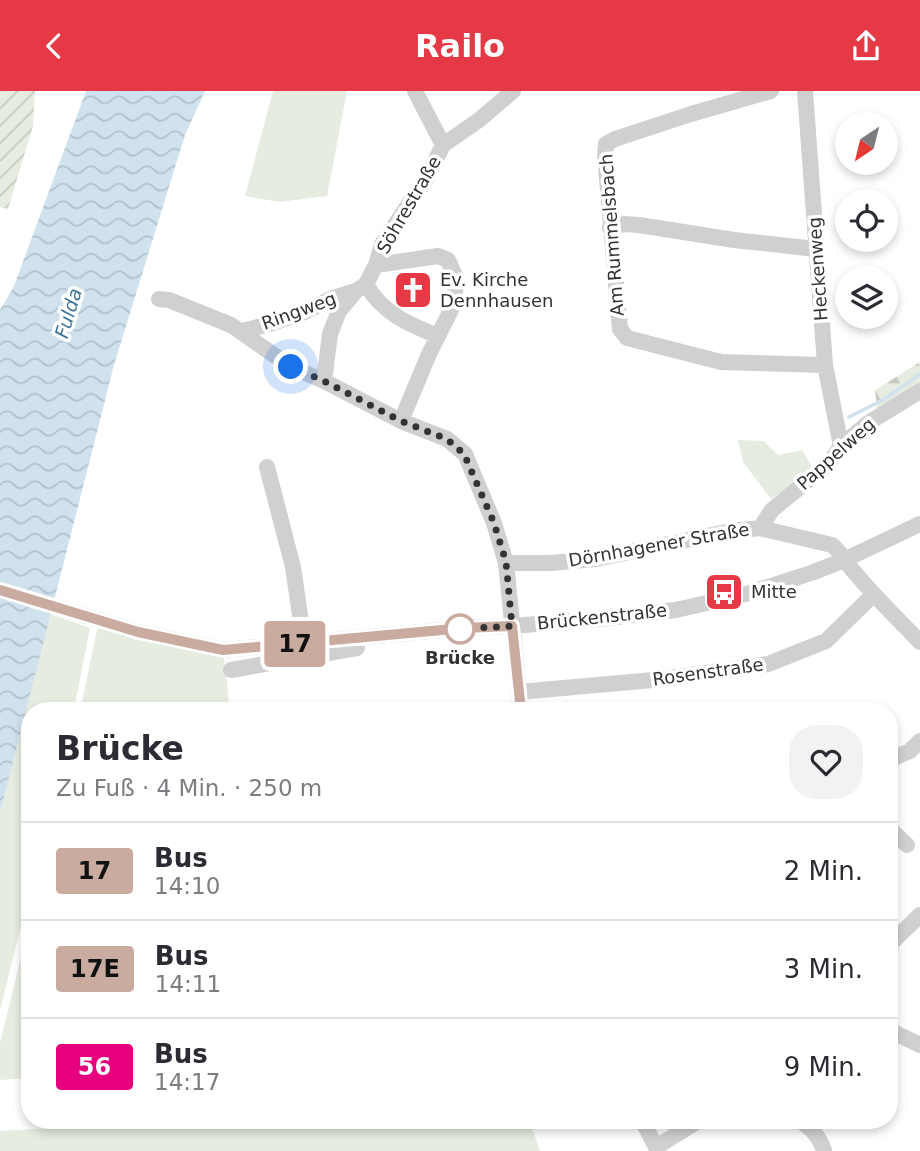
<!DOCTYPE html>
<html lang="de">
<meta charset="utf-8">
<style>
:root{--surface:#fff;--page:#f2f2f3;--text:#2b2b33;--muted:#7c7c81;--line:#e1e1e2;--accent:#e63946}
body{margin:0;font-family:"DejaVu Sans",sans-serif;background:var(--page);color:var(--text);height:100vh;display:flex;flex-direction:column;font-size:26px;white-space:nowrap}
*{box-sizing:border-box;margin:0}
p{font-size:23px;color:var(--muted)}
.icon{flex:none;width:38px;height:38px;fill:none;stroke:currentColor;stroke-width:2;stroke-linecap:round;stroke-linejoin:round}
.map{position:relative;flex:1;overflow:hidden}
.panel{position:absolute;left:21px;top:611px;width:877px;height:427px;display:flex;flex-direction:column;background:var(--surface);border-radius:28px;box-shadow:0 4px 10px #0003}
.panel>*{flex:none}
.badge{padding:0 14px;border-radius:5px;font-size:24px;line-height:46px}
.needle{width:46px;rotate:215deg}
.fabs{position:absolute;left:835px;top:21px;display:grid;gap:14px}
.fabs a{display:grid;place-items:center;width:63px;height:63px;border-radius:50%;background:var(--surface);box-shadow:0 4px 10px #0003;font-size:35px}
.you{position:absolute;width:35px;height:35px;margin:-18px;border:5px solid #fff;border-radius:50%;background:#1a73e8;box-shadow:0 0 0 10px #1a73e833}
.map>.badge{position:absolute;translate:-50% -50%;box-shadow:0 0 0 4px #fff}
.round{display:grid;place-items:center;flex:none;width:74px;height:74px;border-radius:28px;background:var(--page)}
.head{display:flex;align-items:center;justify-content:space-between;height:119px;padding:0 35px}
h1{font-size:33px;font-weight:700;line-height:52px}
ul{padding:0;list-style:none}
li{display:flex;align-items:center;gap:21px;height:98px;padding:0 35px;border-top:2px solid var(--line)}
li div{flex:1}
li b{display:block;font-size:26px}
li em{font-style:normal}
li .badge{min-width:77px;font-weight:700;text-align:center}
header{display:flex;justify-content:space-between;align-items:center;height:91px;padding:0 35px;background:var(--accent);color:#fff;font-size:32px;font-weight:700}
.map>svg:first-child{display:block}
.green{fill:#e6ecdf}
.forest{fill:url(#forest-firs)}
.garden{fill:url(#garden-furrows)}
.water{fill:url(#water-waves)}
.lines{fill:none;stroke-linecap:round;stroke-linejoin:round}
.stream{stroke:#cfe2ee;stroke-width:3.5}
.minor{stroke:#d0d0d0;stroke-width:16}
.line-casing{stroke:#fff;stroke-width:16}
.line{stroke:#c9aba0;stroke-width:10}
.walk{stroke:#333;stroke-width:7;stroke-dasharray:0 12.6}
.stop-dot{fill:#fff;stroke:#c9aba0;stroke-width:3.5}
.labels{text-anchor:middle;stroke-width:7;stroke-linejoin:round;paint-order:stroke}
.street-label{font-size:18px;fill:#333;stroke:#fff}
.poi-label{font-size:18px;fill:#333;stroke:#fff;text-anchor:start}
.stop-label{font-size:18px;font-weight:bold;fill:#333;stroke:#fff}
.water-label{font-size:19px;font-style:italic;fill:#3f7597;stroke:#fff}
</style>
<header><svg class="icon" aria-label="back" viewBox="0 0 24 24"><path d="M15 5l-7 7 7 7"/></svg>Railo<svg class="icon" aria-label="share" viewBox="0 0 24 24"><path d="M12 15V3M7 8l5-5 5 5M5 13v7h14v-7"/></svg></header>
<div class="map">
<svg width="920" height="1060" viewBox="0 0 920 1060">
<defs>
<pattern id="forest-firs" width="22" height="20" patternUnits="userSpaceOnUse" patternTransform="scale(1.75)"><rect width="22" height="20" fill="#e6ecdf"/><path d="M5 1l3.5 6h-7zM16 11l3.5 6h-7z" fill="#c6cbc0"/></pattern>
<pattern id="garden-furrows" width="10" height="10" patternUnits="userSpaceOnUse" patternTransform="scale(1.75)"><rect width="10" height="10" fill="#e6ecdf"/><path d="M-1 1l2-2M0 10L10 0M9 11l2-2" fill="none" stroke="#c6cbc0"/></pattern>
<pattern id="water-waves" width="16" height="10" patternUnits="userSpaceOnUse" patternTransform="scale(1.75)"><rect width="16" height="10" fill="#cfe2ee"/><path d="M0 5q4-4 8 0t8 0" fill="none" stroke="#b2c2cd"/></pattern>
</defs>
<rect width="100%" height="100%" fill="#fff"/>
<path class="green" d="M273 0H347L327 105 279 111 245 105Z
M738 349 764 350 778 364 802 359 814 379 771 408 743 371Z
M50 523 90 537 74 619 30 620V799L0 919V722Z
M110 534 223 559 230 619 80 620 97 539Z
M30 829V987L0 989V952Z
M198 1029H529L540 1060H0V1040Z"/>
<path class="forest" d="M920 271V292L877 319 875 299Z"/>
<path class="garden" d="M0 0H35L33 35 8 118 0 116Z"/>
<path class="water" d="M86 0H205L185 44 114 274 0 722V219L14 195Z"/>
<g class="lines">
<path class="stream" d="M849 326 883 309 920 283"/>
<path class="minor" d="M415 0 443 54
M771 0 691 23 615 48 606 53 605 65 620 238 627 247 721 271 825 274
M805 0 825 274 841 355
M610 137 624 133 639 134 734 149 816 158
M376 174 438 165 448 169 456 187 455 203 451 219 429 263 401 330
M366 193C382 222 408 233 438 245
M159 208 169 209 231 234 291 276 324 290 401 330 447 348 465 363 494 432 506 472 521 620
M242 240 273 232 305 221 330 208 355 200
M324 290 330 243 339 220 356 200 366 193 376 174 382 153 426 88 443 54 479 29 513 0
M267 376 293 476 304 552
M760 437 772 419 829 372 841 355 868 332 920 300
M506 472H551L596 468 731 440 760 437 832 454C842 462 847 474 856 483 876 507 899 529 920 551
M0 499 138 541 223 559 464 537 512 535 600 528 676 519 746 503 814 481 844 469 920 433
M231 579 357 557
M519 601 664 588 768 573 826 550 874 503
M889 669 910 660 920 650
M889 737 907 754
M889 854 920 824
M889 939 920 954
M642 1029 658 1060
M799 1029C811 1037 819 1045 824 1059
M656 1056 700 1029"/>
</g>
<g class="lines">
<defs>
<path id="line" d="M0 499 138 541 223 559 464 537 512 535 521 620"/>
</defs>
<use href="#line" class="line-casing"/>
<use href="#line" class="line"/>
<path class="walk" d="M291 276 324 290 401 330 447 348 464 363 494 432 506 471 512 535 460 538"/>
</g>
<defs>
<symbol id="church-square" viewBox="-11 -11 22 22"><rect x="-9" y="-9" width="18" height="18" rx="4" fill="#e63946" stroke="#fff"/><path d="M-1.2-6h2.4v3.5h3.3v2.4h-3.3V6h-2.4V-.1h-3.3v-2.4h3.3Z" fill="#fff"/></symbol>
<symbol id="bus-square" viewBox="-11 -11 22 22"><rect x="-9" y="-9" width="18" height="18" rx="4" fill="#e63946" stroke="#fff"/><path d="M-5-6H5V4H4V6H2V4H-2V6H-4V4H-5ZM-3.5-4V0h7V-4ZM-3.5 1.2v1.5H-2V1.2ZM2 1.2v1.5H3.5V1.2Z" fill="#fff"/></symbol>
</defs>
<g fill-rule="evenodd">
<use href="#church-square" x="391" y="177" width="44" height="44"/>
<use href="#bus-square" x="702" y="479" width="44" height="44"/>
</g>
<circle class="stop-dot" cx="460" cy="538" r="14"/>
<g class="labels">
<g class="street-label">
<text transform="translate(409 114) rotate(-60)" y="6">Söhrestraße</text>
<text transform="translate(612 144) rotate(-94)" y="6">Am Rummelsbach</text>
<text transform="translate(818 178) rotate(-94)" y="6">Heckenweg</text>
<text transform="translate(299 220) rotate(-20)" y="6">Ringweg</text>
<text transform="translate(836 363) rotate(-42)" y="6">Pappelweg</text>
<text transform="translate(659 454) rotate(-10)" y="6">Dörnhagener Straße</text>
<text transform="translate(602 526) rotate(-6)" y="6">Brückenstraße</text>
<text transform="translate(708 581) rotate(-8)" y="6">Rosenstraße</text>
</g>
<g class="poi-label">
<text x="440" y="195">Ev. Kirche<tspan x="440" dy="21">Dennhausen</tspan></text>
<text x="751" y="507">Mitte</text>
</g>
<g class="stop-label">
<text x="460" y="573">Brücke</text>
</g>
<g class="water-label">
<text transform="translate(68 222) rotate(-73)" y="7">Fulda</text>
</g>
</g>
</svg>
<div class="fabs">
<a><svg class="needle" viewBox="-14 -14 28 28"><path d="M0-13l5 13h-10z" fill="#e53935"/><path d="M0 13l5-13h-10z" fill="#7c7c81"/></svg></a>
<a><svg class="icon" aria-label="locate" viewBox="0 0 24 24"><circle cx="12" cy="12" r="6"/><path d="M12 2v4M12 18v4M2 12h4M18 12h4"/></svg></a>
<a><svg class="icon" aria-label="layers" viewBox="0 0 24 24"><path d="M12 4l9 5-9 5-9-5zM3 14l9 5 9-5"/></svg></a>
</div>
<div class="you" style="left:291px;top:276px"></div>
<b class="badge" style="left:295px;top:553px;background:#c9aba0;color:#111">17</b>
<section class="panel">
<div class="head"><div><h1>Brücke</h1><p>Zu Fuß · 4 Min. · 250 m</p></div><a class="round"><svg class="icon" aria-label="heart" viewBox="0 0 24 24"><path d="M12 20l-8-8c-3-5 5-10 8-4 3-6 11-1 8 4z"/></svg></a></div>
<ul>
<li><span class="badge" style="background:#c9aba0;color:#111">17</span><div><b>Bus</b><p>14:10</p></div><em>2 Min.</em></li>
<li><span class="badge" style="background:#c9aba0;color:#111">17E</span><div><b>Bus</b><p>14:11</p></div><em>3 Min.</em></li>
<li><span class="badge" style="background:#e6007e;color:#fff">56</span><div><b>Bus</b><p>14:17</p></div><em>9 Min.</em></li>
</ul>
</section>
</div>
